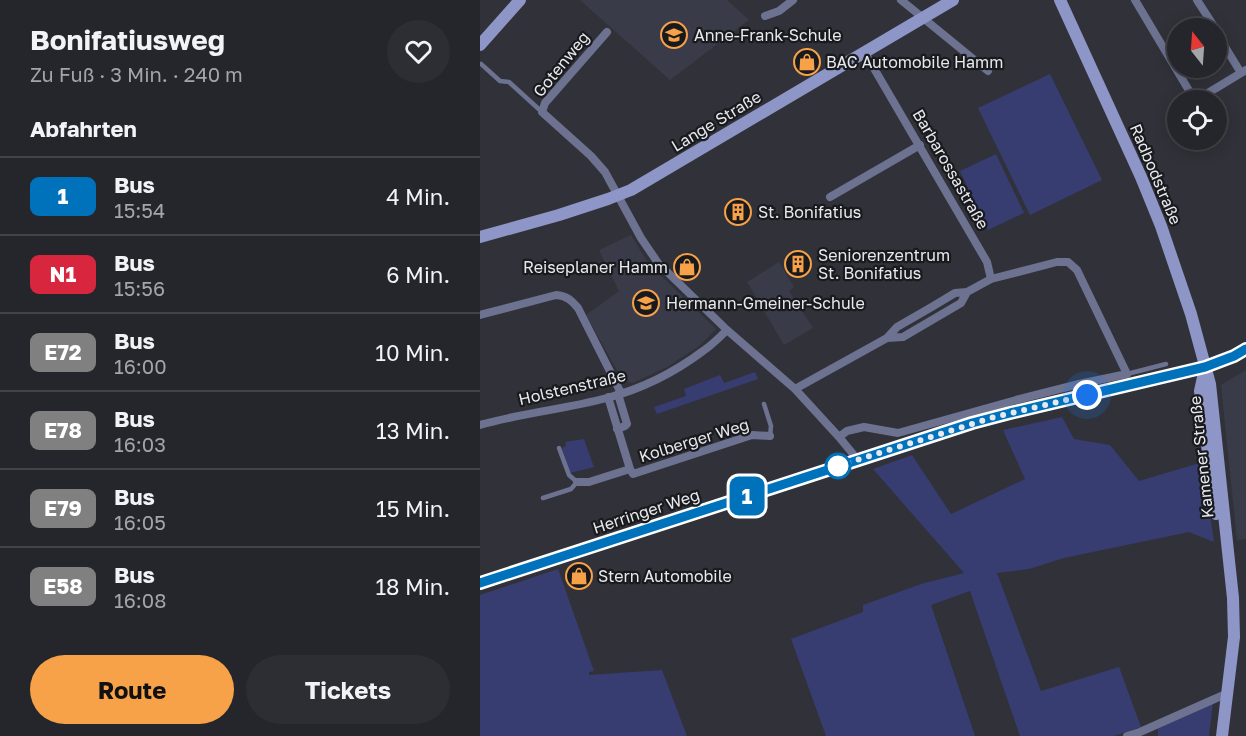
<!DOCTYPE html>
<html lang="de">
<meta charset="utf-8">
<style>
:root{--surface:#25262b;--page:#2d2e33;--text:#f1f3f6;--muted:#a3a5a9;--line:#424347;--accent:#f7a248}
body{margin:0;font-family:"Golos Text",sans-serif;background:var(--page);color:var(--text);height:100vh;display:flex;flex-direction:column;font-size:22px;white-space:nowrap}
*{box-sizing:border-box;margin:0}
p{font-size:20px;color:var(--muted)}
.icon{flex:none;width:33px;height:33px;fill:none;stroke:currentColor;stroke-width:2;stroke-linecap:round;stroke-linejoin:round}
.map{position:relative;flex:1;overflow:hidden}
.drawer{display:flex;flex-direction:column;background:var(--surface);width:480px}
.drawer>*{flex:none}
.badge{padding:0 12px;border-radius:9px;font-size:21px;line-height:39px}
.needle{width:39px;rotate:343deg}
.fabs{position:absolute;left:687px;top:18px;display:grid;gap:12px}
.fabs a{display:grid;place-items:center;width:60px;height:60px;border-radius:50%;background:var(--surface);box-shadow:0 3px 15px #0003,0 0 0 2px var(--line);font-size:30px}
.you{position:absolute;width:30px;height:30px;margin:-15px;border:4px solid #fff;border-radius:50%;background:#1a73e8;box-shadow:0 0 0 9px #1a73e833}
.map>.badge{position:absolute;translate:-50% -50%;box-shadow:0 0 0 3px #fff}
h2{padding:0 30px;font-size:22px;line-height:54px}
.round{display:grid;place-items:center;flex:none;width:63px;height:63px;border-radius:32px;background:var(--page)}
.summary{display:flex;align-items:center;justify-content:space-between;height:102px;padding:0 30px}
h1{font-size:28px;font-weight:700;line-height:45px}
.primary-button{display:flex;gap:12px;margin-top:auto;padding:12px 30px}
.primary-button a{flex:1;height:69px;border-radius:36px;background:var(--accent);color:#111;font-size:24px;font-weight:700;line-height:69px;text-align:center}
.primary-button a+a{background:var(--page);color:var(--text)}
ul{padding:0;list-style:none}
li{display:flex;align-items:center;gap:18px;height:78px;padding:0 30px;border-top:2px solid var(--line)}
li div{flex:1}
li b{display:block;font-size:22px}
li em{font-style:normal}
li .badge{min-width:66px;font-weight:700;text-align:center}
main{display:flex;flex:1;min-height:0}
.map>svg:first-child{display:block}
.built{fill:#393b48}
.green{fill:#373c71}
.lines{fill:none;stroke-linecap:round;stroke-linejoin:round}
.lane{stroke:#6d7291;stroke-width:4.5}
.street{stroke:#6d7291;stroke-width:8}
.secondary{stroke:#8d96c6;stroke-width:12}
.line-casing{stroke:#fff;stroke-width:14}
.line{stroke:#0072bc;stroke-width:9}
.walk{stroke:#e8e9ee;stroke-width:6;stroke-dasharray:0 10.8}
.stop-dot{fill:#fff;stroke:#0072bc;stroke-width:3}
.labels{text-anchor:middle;stroke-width:4.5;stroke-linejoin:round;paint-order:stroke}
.poi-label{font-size:16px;fill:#e8e9ee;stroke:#191a1d;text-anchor:start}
.street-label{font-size:16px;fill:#e8e9ee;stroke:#191a1d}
</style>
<main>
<section class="drawer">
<div class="summary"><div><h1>Bonifatiusweg</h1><p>Zu Fuß · 3 Min. · 240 m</p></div><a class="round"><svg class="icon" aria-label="heart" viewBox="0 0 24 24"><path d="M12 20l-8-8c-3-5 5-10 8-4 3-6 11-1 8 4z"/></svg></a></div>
<h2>Abfahrten</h2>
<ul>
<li><span class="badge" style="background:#0072bc;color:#fff">1</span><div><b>Bus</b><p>15:54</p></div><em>4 Min.</em></li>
<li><span class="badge" style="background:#d7263d;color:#fff">N1</span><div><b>Bus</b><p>15:56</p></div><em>6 Min.</em></li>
<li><span class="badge" style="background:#808080;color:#fff">E72</span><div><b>Bus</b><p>16:00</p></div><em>10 Min.</em></li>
<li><span class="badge" style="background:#808080;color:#fff">E78</span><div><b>Bus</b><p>16:03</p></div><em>13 Min.</em></li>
<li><span class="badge" style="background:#808080;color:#fff">E79</span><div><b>Bus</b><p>16:05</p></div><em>15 Min.</em></li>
<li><span class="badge" style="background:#808080;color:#fff">E58</span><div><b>Bus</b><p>16:08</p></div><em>18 Min.</em></li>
</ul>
<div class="primary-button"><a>Route</a><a>Tickets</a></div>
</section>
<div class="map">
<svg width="766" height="736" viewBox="0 0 766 736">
<rect width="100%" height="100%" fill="#313239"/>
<path class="built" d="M100 0H247L269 20 190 80Z
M151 235 168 263 236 329 219 346 187 367 153 383 143 381 106 315 139 291 119 250Z
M299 262 314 287 309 291 333 328 304 345 267 282Z
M766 370V539L757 540 741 385Z"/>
<path class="green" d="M570 74 622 180 550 215 498 108Z
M516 154 544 213 508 230 480 171Z
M275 372 278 379 177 414 174 407 206 396 204 389 240 375 244 383Z
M582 417 594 439 630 445 659 481 723 462 734 542 709 532 584 558 549 569 517 573 561 691 639 667 661 727 634 736H540L490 591 451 605 495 736H346L311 639 383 612V605L441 584 484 573 393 469 432 455 471 514 545 479 523 430Z
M104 439 114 467 90 473 82 448 86 446 85 442Z
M78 569 114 671 109 672V675L182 670 207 736H0V595Z
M733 702 729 736H678V726Z"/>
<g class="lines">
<path class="lane" d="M1 64 20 81 29 82 62 112
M647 374 686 364
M284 404 291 426 290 436
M63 498 91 489 97 482 89 475 79 448"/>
<path class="street" d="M421 0 508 71
M655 0 714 99H718L766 70
M717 0 735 28
M285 16 299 11 313 0
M127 32 65 103 62 112 111 156 125 172 161 238 178 263 247 330 315 389 359 437 373 454 376 460
M736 32 761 73
M385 53 507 262 511 279
M350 197 440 145
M487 292 481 303 423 337 407 338 417 327 450 308 475 293Z
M0 315 76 295C87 296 91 300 98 308L141 393
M315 389 407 338
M128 397 150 469 153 474 272 435 290 436
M0 425C42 413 85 409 127 398 161 389 195 372 223 351 232 345 240 337 247 330
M137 429 145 426 147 424 138 394
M359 437 367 431 384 427 418 433 536 400 599 384 647 374 597 270 588 262H577L511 279 487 292
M97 482H109L150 469
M647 736 660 732 748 693"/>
<path class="secondary" d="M580 0 661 177 681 226 711 314 730 384 753 598 754 637 742 736
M0 45 40 0
M0 237 79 215 128 199 151 190 473 0
M725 368 720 391 736 514
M0 583 492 423 529 413 725 367 755 356 766 349"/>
</g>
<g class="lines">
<defs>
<path id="line" d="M0 583 492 423 530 413 725 367 754 356 766 349"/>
</defs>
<use href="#line" class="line-casing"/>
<use href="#line" class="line"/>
<path class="walk" d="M358 466 511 418 607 395"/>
</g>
<defs>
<symbol id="school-ring" viewBox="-11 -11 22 22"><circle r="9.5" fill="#191a1d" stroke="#f7a248" stroke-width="1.5"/><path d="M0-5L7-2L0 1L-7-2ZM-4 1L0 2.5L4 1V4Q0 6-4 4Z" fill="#f7a248"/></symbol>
<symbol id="shop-ring" viewBox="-11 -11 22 22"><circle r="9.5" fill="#191a1d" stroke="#f7a248" stroke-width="1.5"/><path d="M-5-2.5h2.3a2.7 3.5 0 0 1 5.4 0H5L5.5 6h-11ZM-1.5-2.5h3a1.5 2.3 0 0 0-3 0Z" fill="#f7a248"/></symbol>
<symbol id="building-ring" viewBox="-11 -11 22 22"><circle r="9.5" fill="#191a1d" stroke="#f7a248" stroke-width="1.5"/><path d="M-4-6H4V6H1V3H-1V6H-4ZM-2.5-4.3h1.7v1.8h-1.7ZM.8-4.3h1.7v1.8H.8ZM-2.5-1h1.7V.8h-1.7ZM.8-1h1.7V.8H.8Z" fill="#f7a248"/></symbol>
</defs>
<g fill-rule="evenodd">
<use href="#school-ring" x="179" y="20" width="30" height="30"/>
<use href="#shop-ring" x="312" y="47" width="30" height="30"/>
<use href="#building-ring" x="243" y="197" width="30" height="30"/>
<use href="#building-ring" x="303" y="249" width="30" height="30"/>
<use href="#shop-ring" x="192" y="252" width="30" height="30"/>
<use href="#school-ring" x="151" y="288" width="30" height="30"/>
<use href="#shop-ring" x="84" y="561" width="30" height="30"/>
</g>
<circle class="stop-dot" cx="358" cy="466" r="12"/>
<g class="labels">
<g class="poi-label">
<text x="214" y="41">Anne-Frank-Schule</text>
<text x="346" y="68">BAC Automobile Hamm</text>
<text x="278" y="218">St. Bonifatius</text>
<text x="338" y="261">Seniorenzentrum<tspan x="338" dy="18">St. Bonifatius</tspan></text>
<text x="188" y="273" text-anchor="end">Reiseplaner Hamm</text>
<text x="186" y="309">Hermann-Gmeiner-Schule</text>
<text x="118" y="582">Stern Automobile</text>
</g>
<g class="street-label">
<text transform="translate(81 64) rotate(-51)" y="6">Gotenweg</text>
<text transform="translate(236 121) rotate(-31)" y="6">Lange Straße</text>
<text transform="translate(471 169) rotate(60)" y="6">Barbarossastraße</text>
<text transform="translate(676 174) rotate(67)" y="6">Radbodstraße</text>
<text transform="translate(92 387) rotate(-13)" y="6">Holstenstraße</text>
<text transform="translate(214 440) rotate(-17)" y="6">Kolberger Weg</text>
<text transform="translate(721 457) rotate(-96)" y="6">Kamener Straße</text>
<text transform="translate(166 511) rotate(-18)" y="6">Herringer Weg</text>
</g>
</g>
</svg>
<div class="fabs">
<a><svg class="needle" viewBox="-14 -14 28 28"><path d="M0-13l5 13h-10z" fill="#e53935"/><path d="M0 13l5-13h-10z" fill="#a3a5a9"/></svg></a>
<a><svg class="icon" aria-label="locate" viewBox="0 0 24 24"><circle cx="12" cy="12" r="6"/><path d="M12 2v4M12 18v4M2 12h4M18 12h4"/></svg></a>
</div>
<div class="you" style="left:607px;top:395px"></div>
<b class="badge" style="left:267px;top:496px;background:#0072bc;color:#fff">1</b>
</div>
</main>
